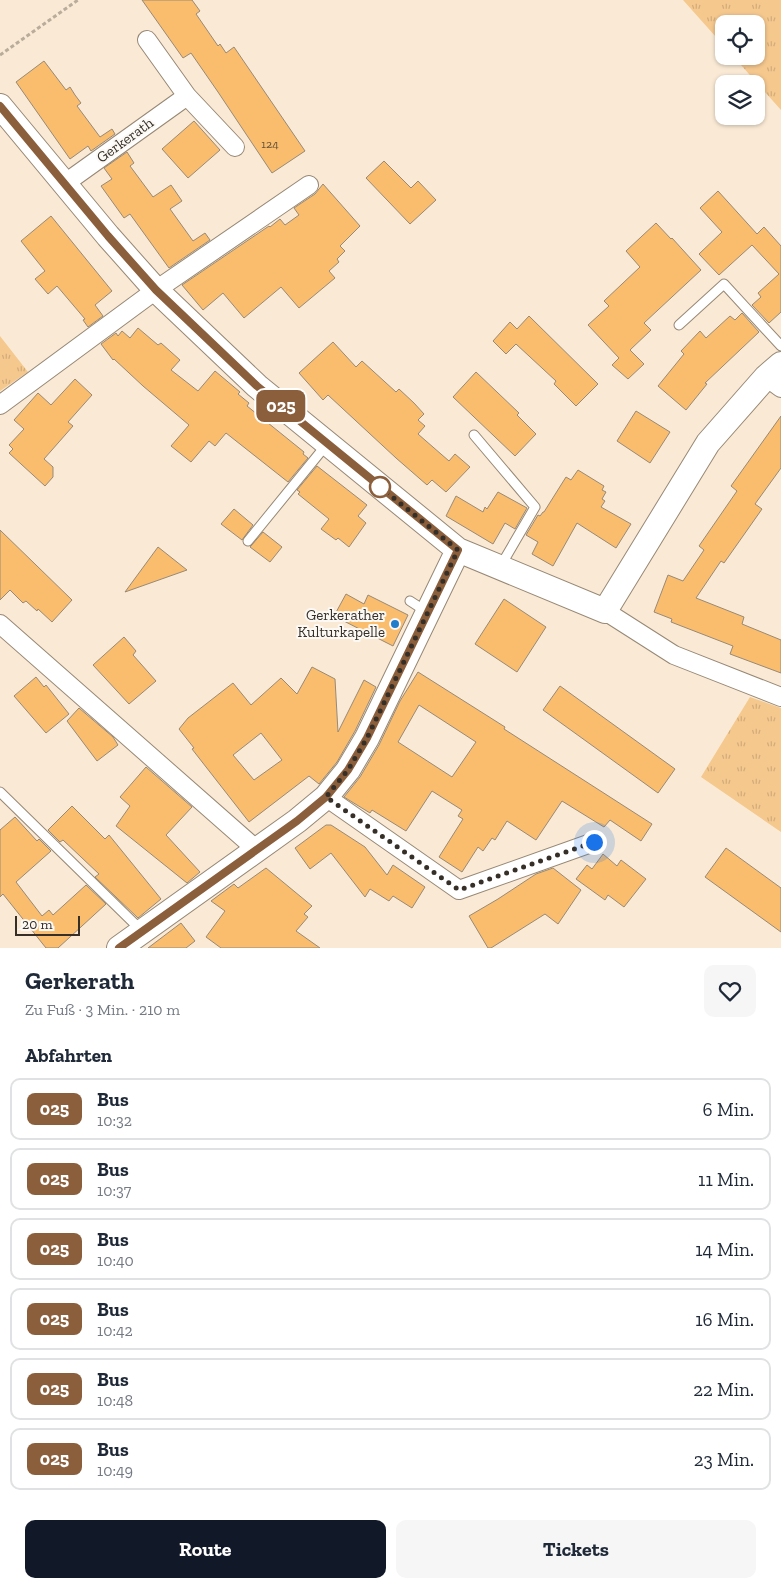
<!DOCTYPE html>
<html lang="de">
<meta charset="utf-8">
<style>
:root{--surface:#fff;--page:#f6f6f7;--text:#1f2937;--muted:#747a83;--line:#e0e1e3;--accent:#111827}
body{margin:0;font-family:"Zilla Slab",serif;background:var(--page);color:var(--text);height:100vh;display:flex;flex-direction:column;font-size:19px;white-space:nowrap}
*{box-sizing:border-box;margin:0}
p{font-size:16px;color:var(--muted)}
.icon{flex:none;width:28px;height:28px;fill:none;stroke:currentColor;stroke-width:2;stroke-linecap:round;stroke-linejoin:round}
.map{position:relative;height:948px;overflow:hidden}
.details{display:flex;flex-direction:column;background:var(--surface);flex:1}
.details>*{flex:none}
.badge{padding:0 10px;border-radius:8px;font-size:18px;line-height:32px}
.controls{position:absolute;left:715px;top:15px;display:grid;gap:10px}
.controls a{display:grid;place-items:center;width:50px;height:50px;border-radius:10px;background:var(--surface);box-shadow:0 1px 4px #0004;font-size:25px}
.scale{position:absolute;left:15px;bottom:12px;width:65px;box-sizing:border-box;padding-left:5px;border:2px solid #352f27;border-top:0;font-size:14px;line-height:18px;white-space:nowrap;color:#352f27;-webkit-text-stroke:4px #fcf9f5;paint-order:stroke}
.you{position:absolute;width:25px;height:25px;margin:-12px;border:4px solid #fff;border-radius:50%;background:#1a73e8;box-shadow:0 0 0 8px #1a73e833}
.map>.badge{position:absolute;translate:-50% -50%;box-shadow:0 0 0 2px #fff}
h2{padding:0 25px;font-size:19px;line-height:45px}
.round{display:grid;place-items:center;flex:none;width:52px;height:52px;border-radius:10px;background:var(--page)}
.headline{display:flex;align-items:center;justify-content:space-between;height:85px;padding:0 25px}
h1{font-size:24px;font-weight:700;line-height:38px}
.cta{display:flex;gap:10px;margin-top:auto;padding:10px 25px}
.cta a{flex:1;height:58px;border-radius:10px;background:var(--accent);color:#fff;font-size:20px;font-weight:700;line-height:58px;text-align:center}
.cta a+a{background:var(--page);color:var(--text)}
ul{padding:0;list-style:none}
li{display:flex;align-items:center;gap:15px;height:62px;margin:0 10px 8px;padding:0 15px;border:2px solid var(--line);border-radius:10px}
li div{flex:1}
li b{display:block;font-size:19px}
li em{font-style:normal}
li .badge{min-width:55px;font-weight:700;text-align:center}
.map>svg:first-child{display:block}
.grass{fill:url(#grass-tufts)}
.building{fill:#fabd6d;stroke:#988976;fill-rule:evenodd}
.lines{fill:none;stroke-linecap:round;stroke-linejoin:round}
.lane-casing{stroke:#978875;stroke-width:11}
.street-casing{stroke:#978875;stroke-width:20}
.secondary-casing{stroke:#978875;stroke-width:26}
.path{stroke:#b9ac9b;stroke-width:3;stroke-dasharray:4 2.5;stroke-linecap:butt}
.lane{stroke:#fff;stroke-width:9}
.street{stroke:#fff;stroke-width:18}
.secondary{stroke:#fff;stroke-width:24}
.line-casing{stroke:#fff;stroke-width:11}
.line{stroke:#8b5e3c;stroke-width:8}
.walk{stroke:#352f27;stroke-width:5;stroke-dasharray:0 9}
.stop-dot{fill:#fff;stroke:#8b5e3c;stroke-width:2.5}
.poi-dot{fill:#227dca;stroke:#fcf9f5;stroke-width:2}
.labels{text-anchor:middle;stroke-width:4;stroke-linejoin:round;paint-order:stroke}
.number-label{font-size:12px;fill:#665238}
.street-label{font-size:15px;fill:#352f27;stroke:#fcf9f5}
.poi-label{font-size:15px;fill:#352f27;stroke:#fcf9f5;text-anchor:end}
</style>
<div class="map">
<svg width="781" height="948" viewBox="0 0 781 948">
<defs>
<pattern id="grass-tufts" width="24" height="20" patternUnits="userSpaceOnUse" patternTransform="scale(1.25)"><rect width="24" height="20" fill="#f5c88e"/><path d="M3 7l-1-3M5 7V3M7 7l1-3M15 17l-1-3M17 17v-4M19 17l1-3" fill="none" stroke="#d3ac7a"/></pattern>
</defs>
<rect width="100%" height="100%" fill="#faead5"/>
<path class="grass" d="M683 0H781V110L733 56H756V24H724V46Z
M0 336 28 372 0 391Z
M750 697 781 708V832L701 777Z"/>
<path class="building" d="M142 0H192L200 11 196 14 218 46 220 44 226 53 234 47 305 151 272 173 218 92 191 53 183 58Z
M44 61 66 90 70 87 75 95 81 103 77 106 100 137 112 129 115 134 91 151 88 146 70 159 16 82Z
M194 121 220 150 188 178 162 149Z
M127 152 134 163 130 166 153 197 171 185 182 201 170 209 193 241 205 233 210 240 169 268 130 214 124 218 101 186 112 179 104 168Z
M384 161 411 188 418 181 436 200 410 224 366 178Z
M323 184 360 226 340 246 345 251 337 259 339 262 329 271 335 278 299 308 281 287 244 318 223 293 203 310 182 285 269 226 270 227 280 219 285 225 299 215 294 208 315 194Z
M718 191 757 234 764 227 781 246V312L769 323 752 305 761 297 758 293 779 274 752 245 719 275 699 254 722 232 700 208Z
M51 216 112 291 95 305 103 316 88 327 83 320 85 319 57 286 48 294 35 279 45 271 21 241Z
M656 223 671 239 672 238 701 270 644 323 651 330 630 350 644 364 628 379 612 365 619 358 588 325 609 306 604 301 640 267 626 251Z
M742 313 759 332 705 383 707 384 686 410 658 386 684 354 681 351 700 331 706 338 730 316 735 320Z
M529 316 598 384 576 406 554 384 556 381 516 344 506 354 493 341 510 322 517 329Z
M138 328 158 345 161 343 180 360 171 370 198 391 215 371 240 392 238 394 249 403 247 406 304 452 303 454 308 458 288 482 226 433 215 446 209 441 191 462 171 446 189 425 143 386 114 359 113 360 101 344 116 333 118 336 122 331 130 338Z
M333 342 356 367 362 361 396 392 399 389 414 403 424 414 418 420 425 426 418 434 449 461 455 454 470 467 446 492 432 480 427 485 396 458 328 395 323 400 299 373Z
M476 372 519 413 517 415 536 434 515 456 453 397Z
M75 379 92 395 68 422 73 426 44 459 53 467V477L45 486 9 453 13 449 9 445 24 429 14 420 38 393 51 405Z
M636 411 670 432 650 463 617 441Z
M781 416V468L755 504 762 509 724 563 721 561 696 598 744 617 742 624 781 640V673L730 654 733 646 671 622 672 619 654 612 668 575 683 581 704 550 699 546 737 491 731 486Z
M317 466 367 505 358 516 366 523 349 547 338 538 336 540 321 529 329 519 298 494 300 492 297 490Z
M578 470 604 486 602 490 606 492 602 499 605 501 601 507 631 524 616 548 577 523 553 566 532 554 538 542 526 535 538 515 540 516 543 512H544L566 477 571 480Z
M498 492 527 508 515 529 505 523 493 544 446 516 456 496 483 512 485 507 487 509Z
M234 509 253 525 242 540 221 524Z
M0 530 72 600 52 622 38 609 37 611 26 601 23 603 10 590 0 600Z
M263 532 282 547 270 562 250 547Z
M158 547 187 570 125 592Z
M346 594 364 604 368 595 408 615 393 646 334 616Z
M504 599 546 627 517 672 475 644Z
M124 637 136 651 133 655 156 681 129 704 93 665Z
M312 667 335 679 338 732 364 680 376 687 355 731 337 762 319 784 309 776 249 822 192 749 194 748 179 729 188 718 233 683 251 705 281 678 297 694ZM261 733 282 760 254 780 233 755Z
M418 672 505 727 504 729 652 824 641 841 610 820 604 827 562 801 536 840 507 821 495 840 492 838 483 851 478 847 462 872 439 857 463 819 458 816 462 810 432 791 406 831 372 810 370 813 344 797 360 777 379 745 400 701ZM419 705 476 742 452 777 398 742Z
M36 677 44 687 46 685 69 714 46 733 14 696Z
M560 686 675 769 658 793 543 710Z
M79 708 113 737 118 745 97 761 67 721Z
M146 767 192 807 166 835 200 872 187 883 116 826 130 806 120 797Z
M72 806 105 839 109 835 161 899 138 918 95 877 99 874 63 840 60 842 48 830Z
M15 817 37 841 39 839 51 851 16 882 42 916 49 910 53 915 86 885 106 904 58 948H46L3 894 0 897V830Z
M326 825H331L365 847 387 875 393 865 425 887 412 908 393 896 389 901 370 889 365 897 331 853 310 869 295 848Z
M726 848 781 888V932L705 877Z
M603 854 617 866 621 860 646 879 624 907 608 895 605 900 576 879 587 865 592 869Z
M266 868 312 906 304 914 308 917 296 931 320 948H221L206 937 225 911 211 901 234 884 238 888Z
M553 868 581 890 558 924 545 914 491 948H488L469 916 498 899 536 874Z
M181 923 195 941 186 948H148Z"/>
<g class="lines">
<defs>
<path id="lane" d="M679 325 724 284 781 346
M474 435 535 507 500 567
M248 541 327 444
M410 601 427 612
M0 792 142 931"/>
<path id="street" d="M147 40 187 96 235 147
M64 184 187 96
M766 377 781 388
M0 405 156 290 309 185
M605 611 674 655 781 697
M0 624 257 850
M326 797 459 890 594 842"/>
<path id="secondary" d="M0 106 108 236 156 290 257 386 458 550 605 611 708 443 766 377 781 364
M119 948 297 821 326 797 348 770 367 738 458 550"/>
</defs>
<use href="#lane" class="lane-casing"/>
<use href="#street" class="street-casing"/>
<use href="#secondary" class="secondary-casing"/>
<path class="path" d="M0 55 78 0"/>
<use href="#lane" class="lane"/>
<use href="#street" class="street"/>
<use href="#secondary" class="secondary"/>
</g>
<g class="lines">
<defs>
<path id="line" d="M0 106 108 236 156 290 257 386 458 550 367 738 348 770 326 797 297 821 119 948"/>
</defs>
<use href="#line" class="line-casing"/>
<use href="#line" class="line"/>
<path class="walk" d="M380 487 458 550 367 738 348 770 326 797 459 890 594 842"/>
</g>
<circle class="stop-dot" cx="380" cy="487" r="10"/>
<circle class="poi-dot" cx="395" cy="624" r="5"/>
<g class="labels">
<g class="number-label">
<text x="270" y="148">124</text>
</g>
<g class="street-label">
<text transform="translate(125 140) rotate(-36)" y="5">Gerkerath</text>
</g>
<g class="poi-label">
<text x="385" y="620">Gerkerather<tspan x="385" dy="17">Kulturkapelle</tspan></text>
</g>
</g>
</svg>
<div class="controls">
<a><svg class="icon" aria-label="locate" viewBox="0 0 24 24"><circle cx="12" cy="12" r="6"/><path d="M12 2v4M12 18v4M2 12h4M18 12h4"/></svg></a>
<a><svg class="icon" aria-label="layers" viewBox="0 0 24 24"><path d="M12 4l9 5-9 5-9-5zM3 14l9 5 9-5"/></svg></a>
</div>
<div class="scale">20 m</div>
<div class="you" style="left:594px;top:842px"></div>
<b class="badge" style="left:281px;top:406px;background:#8b5e3c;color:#fff">025</b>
</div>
<section class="details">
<div class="headline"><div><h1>Gerkerath</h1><p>Zu Fuß · 3 Min. · 210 m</p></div><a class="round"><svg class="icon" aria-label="heart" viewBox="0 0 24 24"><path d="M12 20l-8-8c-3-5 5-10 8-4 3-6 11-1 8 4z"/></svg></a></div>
<h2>Abfahrten</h2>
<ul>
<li><span class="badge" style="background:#8b5e3c;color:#fff">025</span><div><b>Bus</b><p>10:32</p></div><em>6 Min.</em></li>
<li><span class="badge" style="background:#8b5e3c;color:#fff">025</span><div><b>Bus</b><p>10:37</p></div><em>11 Min.</em></li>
<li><span class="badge" style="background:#8b5e3c;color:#fff">025</span><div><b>Bus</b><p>10:40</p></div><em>14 Min.</em></li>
<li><span class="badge" style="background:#8b5e3c;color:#fff">025</span><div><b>Bus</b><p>10:42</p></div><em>16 Min.</em></li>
<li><span class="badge" style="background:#8b5e3c;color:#fff">025</span><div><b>Bus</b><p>10:48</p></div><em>22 Min.</em></li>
<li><span class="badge" style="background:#8b5e3c;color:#fff">025</span><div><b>Bus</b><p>10:49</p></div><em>23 Min.</em></li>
</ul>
<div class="cta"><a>Route</a><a>Tickets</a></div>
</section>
